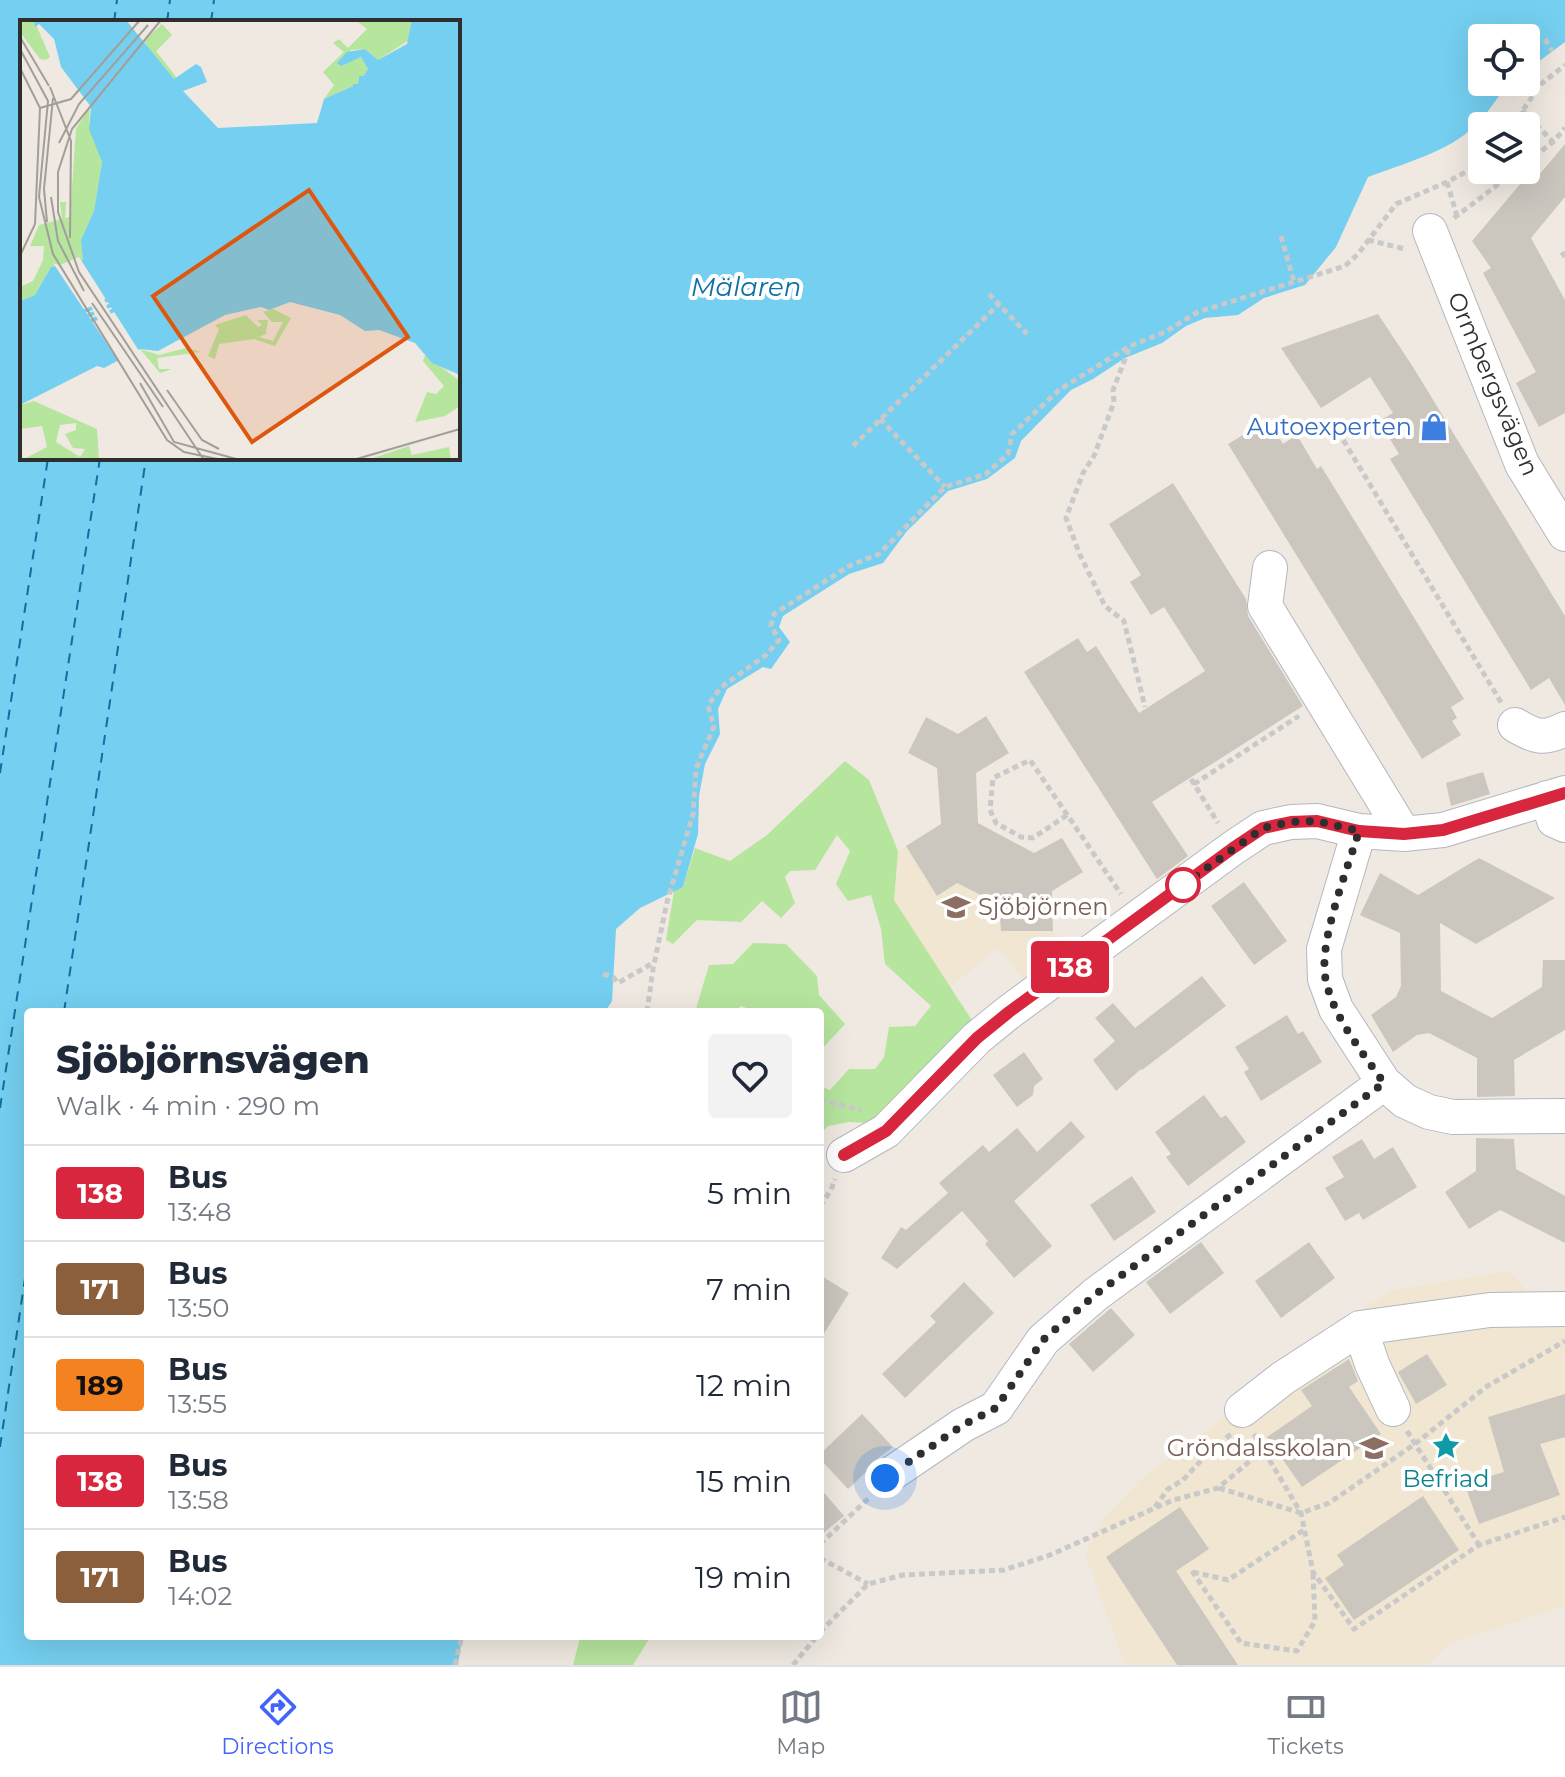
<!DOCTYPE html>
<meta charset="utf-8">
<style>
:root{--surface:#fff;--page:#f2f2f3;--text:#1f2937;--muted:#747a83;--line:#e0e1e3;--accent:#4264fb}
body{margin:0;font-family:Montserrat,sans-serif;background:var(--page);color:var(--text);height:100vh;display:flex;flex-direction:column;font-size:30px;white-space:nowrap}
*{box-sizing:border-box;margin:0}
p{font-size:26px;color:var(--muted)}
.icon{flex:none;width:44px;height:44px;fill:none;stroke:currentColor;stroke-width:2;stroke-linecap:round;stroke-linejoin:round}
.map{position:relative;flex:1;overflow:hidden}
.side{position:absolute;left:24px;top:1008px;width:800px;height:632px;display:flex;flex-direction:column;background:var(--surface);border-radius:8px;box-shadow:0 8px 32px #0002}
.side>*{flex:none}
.badge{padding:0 16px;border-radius:6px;font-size:28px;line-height:52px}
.buttons{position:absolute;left:1468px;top:24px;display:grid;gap:16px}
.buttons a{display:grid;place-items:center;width:72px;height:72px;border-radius:8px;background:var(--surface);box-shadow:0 8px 32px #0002;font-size:40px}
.you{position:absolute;width:40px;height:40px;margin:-20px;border:6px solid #fff;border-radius:50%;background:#1a73e8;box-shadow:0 0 0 12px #1a73e833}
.map>.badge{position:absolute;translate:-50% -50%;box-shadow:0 0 0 4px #fff}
.round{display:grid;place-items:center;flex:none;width:84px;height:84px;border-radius:8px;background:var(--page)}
.overview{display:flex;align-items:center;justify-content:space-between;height:136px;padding:0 32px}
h1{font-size:38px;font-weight:800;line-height:60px}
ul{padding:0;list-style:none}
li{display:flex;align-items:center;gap:24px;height:96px;padding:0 32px;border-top:2px solid var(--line)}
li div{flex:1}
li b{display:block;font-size:30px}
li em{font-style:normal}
li .badge{min-width:88px;font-weight:700;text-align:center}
.tab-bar{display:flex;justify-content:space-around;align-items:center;height:112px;border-top:2px solid var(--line);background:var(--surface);font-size:22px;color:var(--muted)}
.tab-bar a{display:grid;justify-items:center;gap:4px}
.tab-bar .on{color:var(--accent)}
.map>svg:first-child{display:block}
.education{fill:#f0e6d1}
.green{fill:#b6e59e}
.water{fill:#75cff0;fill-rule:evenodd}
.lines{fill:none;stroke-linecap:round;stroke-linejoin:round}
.ferry{stroke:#0d6fa3;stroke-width:2;stroke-dasharray:10 8;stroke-linecap:butt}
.building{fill:#cbc7bf}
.minor-casing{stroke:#b4b7c1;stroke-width:36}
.path{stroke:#c9c9c9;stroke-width:5;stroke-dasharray:6 4;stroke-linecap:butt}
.minor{stroke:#fff;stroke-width:34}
.line-casing{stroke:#fff;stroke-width:18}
.line{stroke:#d7263d;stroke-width:12}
.walk{stroke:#2e2e2e;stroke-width:8;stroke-dasharray:0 14.4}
.stop-dot{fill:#fff;stroke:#d7263d;stroke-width:4}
.labels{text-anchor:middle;stroke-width:8;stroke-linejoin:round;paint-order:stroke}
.street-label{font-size:24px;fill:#2e2e2e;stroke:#fff}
.shop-label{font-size:24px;fill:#366cbe;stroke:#fff;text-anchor:end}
.education-label{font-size:24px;fill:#785e54;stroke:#fff;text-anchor:start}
.culture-label{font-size:24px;fill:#0d838f;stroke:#fff}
.water-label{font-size:26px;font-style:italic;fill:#0d6fa3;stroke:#fff}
.inset-river{fill:none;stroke:#75cff0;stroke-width:4}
.inset-road{fill:none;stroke:#a29e99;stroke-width:2}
.view{fill:#df570e;fill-opacity:0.15;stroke:#df570e;stroke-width:4}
.inset-edge{fill:none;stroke:#2e2e2e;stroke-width:4}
</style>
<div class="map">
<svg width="1565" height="1665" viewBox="0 0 1565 1665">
<rect width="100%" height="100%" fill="#efe9e1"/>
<path class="education" d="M931 830 1052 916 1053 931 1069 950 1026 982 998 948 950 987 894 900 898 851Z
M1510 1271 1531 1297 1565 1298V1606L1451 1643 1427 1665H1125L1085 1554 1103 1519 1142 1478 1225 1417 1227 1405 1328 1330 1393 1290Z"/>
<path class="green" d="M845 761 869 780 898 851 894 900 973 1022 890 1110 869 1123 849 1122 828 1126 820 1135V1086L830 1090 849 1069H875L884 1057 889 1027 915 1026 931 1006 885 964 881 929 871 895 848 901 836 884 850 851 837 835 815 870 790 871 785 877 795 903 781 918 762 901 741 922 697 920 673 944 666 940 674 891 683 887 695 848 730 861 767 835Z
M753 943 786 944 817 976 819 995 845 1024 820 1051V1012H758L741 1006 734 1012H695L709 965 733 964Z
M583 1636H651L633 1665H573L580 1638Z"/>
<path class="water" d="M0 0H1565V42L1526 71V38H1482V82H1513C1497 94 1490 112 1476 125 1447 153 1404 163 1368 177L1336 247 1305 285 1264 298 1238 315 1205 318 1186 326 1162 343 1125 358 1093 379 1071 390 1021 441 1015 458 987 479 948 491 907 531 883 563 849 574 783 616 779 627 790 642 771 669 763 667 727 689 718 709 720 734 705 764 699 796 698 834 683 887 640 908 616 929 612 1001 605 1012H28V1636H462L458 1665H0ZM22 22H458V458H22Z"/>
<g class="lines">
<path class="ferry" d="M114 22 117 0
M167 22 170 0
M211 22 214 0
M0 773 48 458
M64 1012 146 458
M0 1108 100 458
M0 1447 28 1258"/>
</g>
<path class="building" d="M1565 144V197L1531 238 1565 300V413L1539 427 1516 383 1536 372 1483 273 1491 268 1472 241 1527 176 1534 181Z
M1378 314 1413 367 1565 616V705L1549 678 1531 690 1390 459 1399 454 1379 421 1393 413 1370 377 1321 408 1281 348Z
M1268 420 1283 444 1297 435 1317 469 1321 466 1464 699 1451 707 1457 718 1452 721 1461 735 1422 759 1228 444Z
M1173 483 1246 599 1248 616 1303 706 1152 802 1188 856 1157 879 1024 672 1078 638 1087 652 1096 646 1139 713 1205 671 1164 607 1151 615 1130 582 1141 575 1109 524Z
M986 716 1009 753 976 773 978 823 1034 853 1062 838 1083 872 1052 891 1053 931H1001L999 904 957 883 937 896 906 846 941 824 937 768 908 753 926 717 958 734Z
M1483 772 1490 794 1451 806 1446 783Z
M1479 858 1555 898 1476 944 1440 923 1441 991 1492 1018 1542 987 1543 960H1565V1030L1514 1060 1515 1096 1477 1097V1058L1429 1033 1417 1035 1393 1052 1371 1015 1396 997 1401 986 1400 933 1360 915 1380 873 1418 895Z
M1244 882 1287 941 1254 965 1211 906Z
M1202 976 1226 1006 1142 1070 1141 1069 1116 1091 1093 1060 1115 1041 1095 1018 1113 1003 1135 1028Z
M1287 1015 1298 1034 1303 1031 1322 1062 1261 1101 1244 1072 1249 1069 1235 1047Z
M1024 1052 1043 1079 1034 1086 1033 1095 1017 1107 993 1075Z
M1204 1095 1221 1118 1226 1115 1246 1142 1188 1186 1166 1157 1171 1154 1155 1132Z
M1071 1121 1085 1137 1014 1201 1052 1246 1014 1278 985 1244 988 1241 962 1211 897 1269 881 1258 901 1227 906 1230 948 1193 939 1183 983 1145 989 1152 1017 1128 1037 1152Z
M1476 1138 1514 1139 1516 1169 1565 1196V1243L1500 1210 1469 1229 1445 1192 1476 1171Z
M1362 1139 1374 1159 1393 1147 1417 1187 1363 1220 1359 1213 1345 1221 1325 1188 1344 1177 1332 1157Z
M1132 1176 1156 1212 1114 1241 1090 1205Z
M1201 1242 1224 1273 1170 1314 1146 1282Z
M1309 1242 1335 1278 1281 1318 1255 1281Z
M820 1275 849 1293 820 1340Z
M964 1282 994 1313 905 1398 882 1374 936 1322 930 1316Z
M1111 1308 1135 1335 1093 1372 1069 1344Z
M1427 1354 1447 1385 1416 1404 1398 1372Z
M1349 1359 1358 1381 1349 1387 1381 1434 1302 1487 1267 1437 1312 1406 1301 1390Z
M1565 1394V1437L1540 1444 1560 1495 1479 1524 1467 1491 1491 1483 1488 1477 1504 1472 1488 1417Z
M862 1414 893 1447 873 1462 866 1472 848 1489 820 1459V1454Z
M820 1488 844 1516 820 1536Z
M1423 1496 1459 1550 1354 1620 1325 1578 1344 1565 1337 1555Z
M1180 1507 1209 1549 1176 1571 1238 1665H1177L1106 1557Z"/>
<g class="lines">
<defs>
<path id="minor" d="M1430 231 1522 464 1565 534
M1270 568 1265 606 1404 834
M1515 725C1535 737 1543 740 1565 729
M1547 798 1554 820 1565 825
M1359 831 1324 949 1325 979 1336 1009 1384 1083 1405 1101 1429 1112 1453 1117 1565 1116
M844 1155 886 1131 977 1038 1009 1012 1233 848 1263 828 1291 822 1317 821 1359 831 1404 834 1443 830 1565 793
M1360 1328 1372 1364 1393 1409
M1242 1410 1283 1378 1360 1328 1490 1310 1565 1309
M885 1478 963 1425 996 1408 1043 1340 1096 1294 1384 1083"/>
</defs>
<use href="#minor" class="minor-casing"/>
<path class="path" d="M1545 39 1552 51
M1522 110 1553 142
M1512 126 1541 84 1565 65
M1526 163 1553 142 1565 128
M1447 182 1457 216
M1454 218 1517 170
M1281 236 1294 282
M1368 240 1405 249
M1562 252 1565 257
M989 294 1027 334
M1129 349 1113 390 1114 402 1094 456 1083 473 1066 518 1080 555 1105 606 1124 621 1145 707
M880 419 945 487
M1333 423 1502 704
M853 446 999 304
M1191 779 1218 823
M1194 784 1299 716
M1067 815 1033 838 1021 837 996 823 990 810 993 778 1030 760 1121 894
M603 974 613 977 618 983 653 963
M647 1012 653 969 667 902 693 814 696 769 714 726 708 706 720 688 766 655 779 640 771 626 774 614 849 566 879 554 945 487 986 474 1008 454 1012 434 1059 390 1130 346 1165 332 1198 312 1345 266 1358 254 1396 204 1447 182 1475 167 1482 160
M820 1100 862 1110
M820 1206 831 1190 835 1179
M1407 1431 1479 1545
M1254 1434 1301 1513 1313 1572 1354 1629 1479 1545 1565 1517
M1219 1488 1301 1513 1329 1503 1415 1444 1486 1387 1565 1341
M1155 1507 1168 1489 1183 1480 1209 1452 1231 1434
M820 1544 869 1498
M820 1558 868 1584
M1192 1571 1241 1643 1297 1651 1315 1621 1313 1572
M1193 1572 1228 1580 1304 1530
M820 1632 868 1584 903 1575 1004 1570 1050 1555 1173 1500 1218 1488 1263 1450
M455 1665 462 1636
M793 1665 817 1636"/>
<use href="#minor" class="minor"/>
</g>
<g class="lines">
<defs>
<path id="line" d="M844 1155 886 1131 977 1038 1009 1012 1233 848 1263 828 1291 822 1317 821 1359 831 1404 834 1443 830 1565 793"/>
</defs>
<use href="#line" class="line-casing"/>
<use href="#line" class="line"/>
<path class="walk" d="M885 1478 963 1425 996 1408 1043 1340 1096 1294 1384 1083C1362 1052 1334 1018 1326 981 1317 944 1348 868 1359 831L1317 821 1291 822 1263 828 1183 885"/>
</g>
<defs>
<symbol id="shop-bare" viewBox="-9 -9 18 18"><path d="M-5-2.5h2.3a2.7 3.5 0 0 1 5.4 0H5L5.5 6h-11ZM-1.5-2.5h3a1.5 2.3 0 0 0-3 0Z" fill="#3f7fe0" stroke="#fff" stroke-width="2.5" paint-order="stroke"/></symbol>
<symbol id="school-bare" viewBox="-9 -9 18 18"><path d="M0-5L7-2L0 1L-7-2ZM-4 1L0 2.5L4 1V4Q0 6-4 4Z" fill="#8d6e63" stroke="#fff" stroke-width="2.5" paint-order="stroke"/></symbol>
<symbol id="sight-bare" viewBox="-9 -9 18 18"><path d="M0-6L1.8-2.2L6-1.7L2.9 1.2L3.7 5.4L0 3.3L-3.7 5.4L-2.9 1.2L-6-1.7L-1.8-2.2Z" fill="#0f9aa8" stroke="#fff" stroke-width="2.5" paint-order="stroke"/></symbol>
</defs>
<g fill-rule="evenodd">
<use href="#shop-bare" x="1414" y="407" width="40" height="40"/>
<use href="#school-bare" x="936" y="887" width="40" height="40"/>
<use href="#sight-bare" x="1426" y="1426" width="40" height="40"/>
<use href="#school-bare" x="1354" y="1428" width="40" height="40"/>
</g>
<circle class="stop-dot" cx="1183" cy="885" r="16"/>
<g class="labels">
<g class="street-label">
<text transform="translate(1493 384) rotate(67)" y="8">Ormbergsvägen</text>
</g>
<g class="shop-label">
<text x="1412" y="435">Autoexperten</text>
</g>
<g class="education-label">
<text x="978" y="915">Sjöbjörnen</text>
<text x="1352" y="1456" text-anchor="end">Gröndalsskolan</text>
</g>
<g class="culture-label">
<text x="1446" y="1487">Befriad</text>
</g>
<g class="water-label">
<text x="746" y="296">Mälaren</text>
</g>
</g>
<g transform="translate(20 20)">
<rect width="440" height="440" fill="#efe9e1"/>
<path d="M0 0H14L30 37 26 40 20 39 0 12ZM335 0H392L389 20 358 40 345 29 331 30 324 43 341 37 348 49 338 64 304 79 314 65 303 52 324 32 313 23 319 19 328 28 347 9ZM142 4 152 15 136 31 157 58 164 55 157 61 143 50 124 21ZM70 86 69 103 82 142 74 191 62 219 63 240 31 247 15 275 0 281V267L13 261 23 240 24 226H10L19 205 42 199 40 182H46L45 198 50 197 56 109ZM253 289 271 298 255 326 234 319 199 324 195 339 188 336 199 309 195 305 226 295 238 307 242 305 237 300H248L246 314 239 317 253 321 263 302H252L243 292ZM166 328 181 332 137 338 139 349H152L140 353 120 329 139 335ZM405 335 440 361V386L425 396 395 402 407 372 416 374 424 366 403 341ZM14 381 77 409 79 440H2L27 427 22 406 0 409V385ZM56 403V410L45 414 53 428 65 429 60 437 36 422 40 405ZM389 426 392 435 429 427 431 440H347Z" fill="#b6e59e" fill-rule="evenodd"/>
<path d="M14 0H106L154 59 176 44 181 47 187 62 163 71 198 108 297 103 304 79 338 64 348 49 341 37 321 46 317 43 327 32 345 29 358 40 387 24 392 0H440V355L412 343 395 323 359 310 345 311 320 295 270 282 249 290 241 287 205 295 138 331 120 329 84 348 77 346 0 385V281L15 275 31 247 63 240 61 220 74 191 82 142 69 109 71 87 41 47 34 19 19 4 15 7Z" fill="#75cff0"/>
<path d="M59 237 121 334 101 345 33 243 40 245Z" fill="#efe9e1"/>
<path class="inset-river" d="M85 281 324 168 341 58 440 59M87 287 440 120M90 292 316 184 335 66 440 70M0 319 72 288M0 326 74 293M0 335 77 298"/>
<path class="inset-road" d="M141 0 52 109 38 152V192L59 252 184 440M0 17 29 66M0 29 28 81 19 177 33 234 147 420 164 432 202 440M0 48 20 88 15 204 0 236M30 67 51 121 50 218M20 88 51 79 120 0M39 123 59 84 128 5M31 177 38 221 64 271M27 202 24 169 33 78M72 283 143 387M120 363 154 422 220 440M147 370 182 420 199 429M333 440 440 409M333 440 440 409"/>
<path class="view" d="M289 170 388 317 232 422 133 276Z"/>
<rect width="440" height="440" class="inset-edge"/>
</g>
</svg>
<div class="buttons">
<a><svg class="icon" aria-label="locate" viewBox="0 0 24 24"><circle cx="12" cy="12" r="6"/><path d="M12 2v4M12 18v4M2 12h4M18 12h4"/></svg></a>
<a><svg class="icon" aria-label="layers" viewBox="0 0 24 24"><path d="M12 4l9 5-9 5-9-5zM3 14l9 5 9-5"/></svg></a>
</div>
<div class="you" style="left:885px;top:1478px"></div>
<b class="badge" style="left:1070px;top:967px;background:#d7263d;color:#fff">138</b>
<section class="side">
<div class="overview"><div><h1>Sjöbjörnsvägen</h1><p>Walk · 4 min · 290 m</p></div><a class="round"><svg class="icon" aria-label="heart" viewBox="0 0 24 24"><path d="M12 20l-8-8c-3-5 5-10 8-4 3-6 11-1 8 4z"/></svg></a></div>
<ul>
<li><span class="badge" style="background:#d7263d;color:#fff">138</span><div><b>Bus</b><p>13:48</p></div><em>5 min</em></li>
<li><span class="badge" style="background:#8b5e3c;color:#fff">171</span><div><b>Bus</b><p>13:50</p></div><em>7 min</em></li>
<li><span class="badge" style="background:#f58220;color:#111">189</span><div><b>Bus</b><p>13:55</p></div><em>12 min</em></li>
<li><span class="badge" style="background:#d7263d;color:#fff">138</span><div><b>Bus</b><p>13:58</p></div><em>15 min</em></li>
<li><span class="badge" style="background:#8b5e3c;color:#fff">171</span><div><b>Bus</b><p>14:02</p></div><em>19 min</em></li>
</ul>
</section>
</div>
<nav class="tab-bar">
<a class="on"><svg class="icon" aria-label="directions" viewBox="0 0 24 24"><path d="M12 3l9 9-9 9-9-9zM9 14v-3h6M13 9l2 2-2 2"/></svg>Directions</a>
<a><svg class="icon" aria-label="map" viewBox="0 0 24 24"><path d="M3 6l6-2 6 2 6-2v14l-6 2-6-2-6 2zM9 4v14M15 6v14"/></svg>Map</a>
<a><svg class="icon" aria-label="tickets" viewBox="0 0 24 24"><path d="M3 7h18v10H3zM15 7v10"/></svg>Tickets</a>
</nav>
